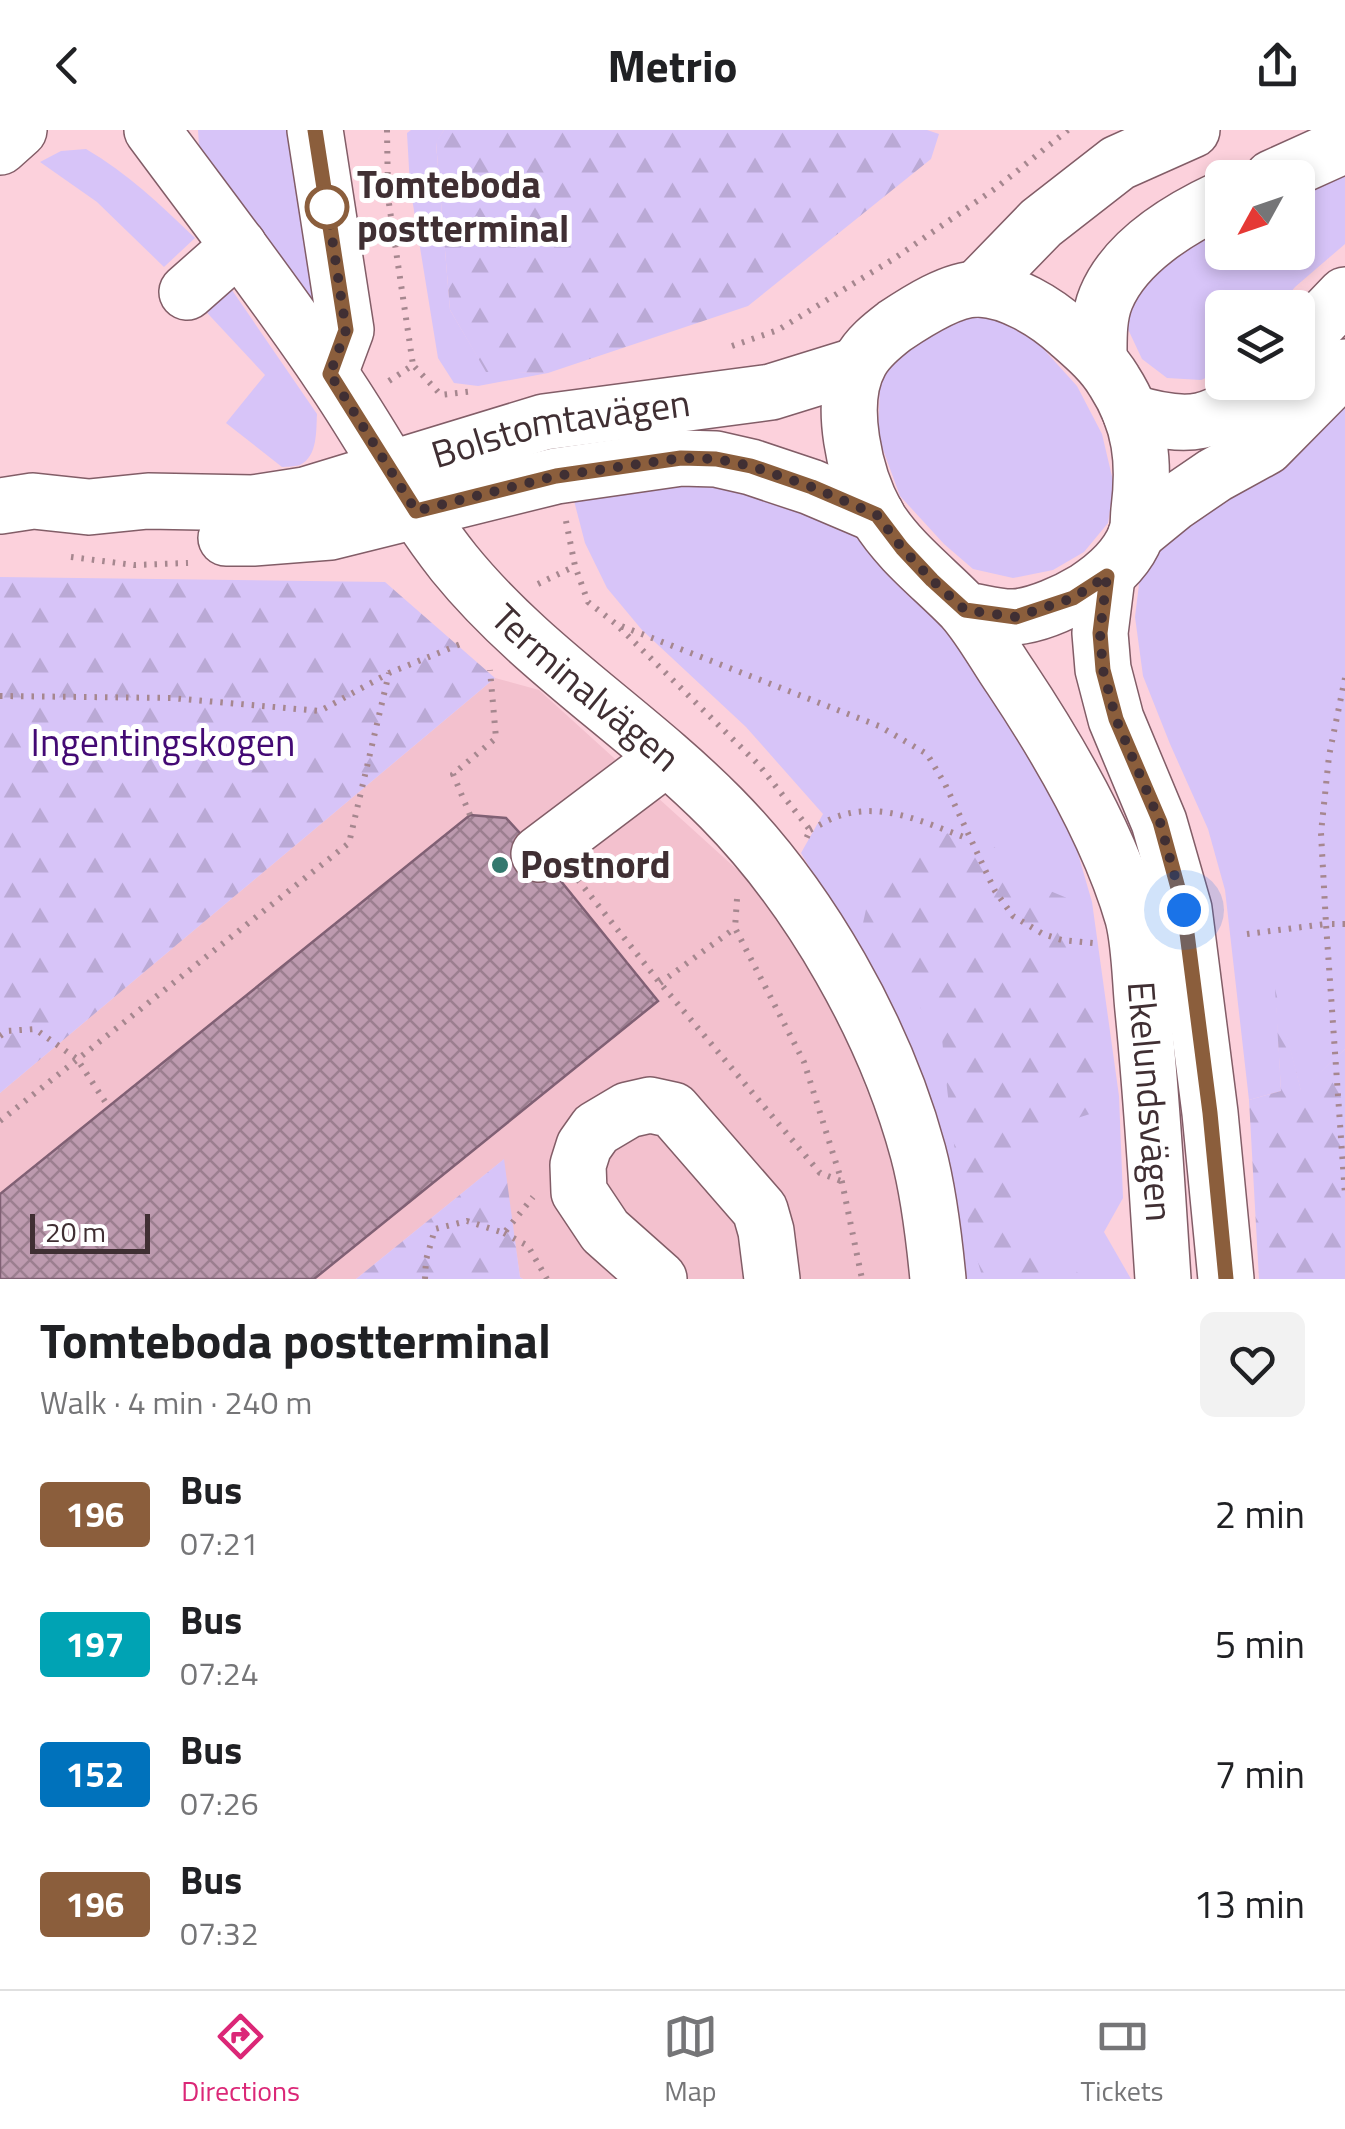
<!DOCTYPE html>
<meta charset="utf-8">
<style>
:root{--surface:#fff;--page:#f2f2f2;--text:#202124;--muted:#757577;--line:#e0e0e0;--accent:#db2777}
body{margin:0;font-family:"Titillium Web",sans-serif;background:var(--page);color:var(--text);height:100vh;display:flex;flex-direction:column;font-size:38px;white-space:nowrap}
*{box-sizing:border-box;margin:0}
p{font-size:32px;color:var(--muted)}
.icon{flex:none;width:55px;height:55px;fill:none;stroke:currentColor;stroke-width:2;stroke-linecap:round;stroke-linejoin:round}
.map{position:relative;height:1149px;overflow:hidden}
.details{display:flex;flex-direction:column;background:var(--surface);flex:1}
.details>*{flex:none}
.badge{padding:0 20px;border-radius:8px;font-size:35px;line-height:65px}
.needle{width:65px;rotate:230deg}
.tools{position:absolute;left:1205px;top:30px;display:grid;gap:20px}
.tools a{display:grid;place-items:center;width:110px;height:110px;border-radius:15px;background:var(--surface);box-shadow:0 5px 15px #0003;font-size:50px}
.scale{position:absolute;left:30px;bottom:25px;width:120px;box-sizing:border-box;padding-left:10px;border:5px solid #402f33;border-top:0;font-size:28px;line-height:35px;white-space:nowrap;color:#402f33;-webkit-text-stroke:8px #fff;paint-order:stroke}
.you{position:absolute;width:50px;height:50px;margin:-25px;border:8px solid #fff;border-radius:50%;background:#1a73e8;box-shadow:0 0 0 15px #1a73e833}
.map>.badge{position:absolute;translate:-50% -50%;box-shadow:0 0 0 5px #fff}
.round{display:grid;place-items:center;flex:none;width:105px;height:105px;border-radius:15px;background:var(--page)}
.overview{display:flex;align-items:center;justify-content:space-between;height:170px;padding:0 40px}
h1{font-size:48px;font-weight:700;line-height:75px}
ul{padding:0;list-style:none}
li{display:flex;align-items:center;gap:30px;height:130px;padding:0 40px}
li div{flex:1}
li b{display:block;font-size:38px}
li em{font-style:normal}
li .badge{min-width:110px;font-weight:700;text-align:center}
header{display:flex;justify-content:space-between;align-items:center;height:130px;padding:0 40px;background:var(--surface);font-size:45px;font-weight:700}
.tab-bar{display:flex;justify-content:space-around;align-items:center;height:140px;border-top:2px solid var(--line);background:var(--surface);font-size:28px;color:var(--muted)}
.tab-bar a{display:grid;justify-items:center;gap:5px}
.tab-bar .current{color:var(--accent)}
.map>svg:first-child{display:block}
.built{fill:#f3c1ce}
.grass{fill:#d7c4f8}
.forest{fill:url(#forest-firs)}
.building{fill:url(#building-cross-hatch);stroke:#806074;stroke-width:2.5}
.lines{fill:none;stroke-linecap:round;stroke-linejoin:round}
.minor-casing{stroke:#825d67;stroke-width:58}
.highway-casing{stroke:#825d67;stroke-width:58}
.path{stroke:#a6878f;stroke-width:6;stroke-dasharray:2.5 8;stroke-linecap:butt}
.minor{stroke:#fff;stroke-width:55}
.highway{stroke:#fff;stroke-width:55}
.line-casing{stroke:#fff;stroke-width:22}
.line{stroke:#8b5e3c;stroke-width:15}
.walk{stroke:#402f33;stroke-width:10;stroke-dasharray:0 18}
.stop-dot{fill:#fff;stroke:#8b5e3c;stroke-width:5}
.poi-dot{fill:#34796e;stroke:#fff;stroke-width:4}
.labels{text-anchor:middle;stroke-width:10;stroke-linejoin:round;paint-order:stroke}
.stop-label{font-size:38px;font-weight:bold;fill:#402f33;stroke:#fff;text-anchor:start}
.street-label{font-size:38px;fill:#402f33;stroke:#fff}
.park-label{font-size:38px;fill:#430974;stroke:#fff}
.poi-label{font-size:38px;font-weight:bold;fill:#402f33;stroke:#fff;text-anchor:start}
</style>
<header><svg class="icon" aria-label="back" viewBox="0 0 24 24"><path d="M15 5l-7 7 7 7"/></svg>Metrio<svg class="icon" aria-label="share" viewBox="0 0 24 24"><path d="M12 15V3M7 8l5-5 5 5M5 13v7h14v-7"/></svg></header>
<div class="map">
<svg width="1345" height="1149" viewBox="0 0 1345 1149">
<defs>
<pattern id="forest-firs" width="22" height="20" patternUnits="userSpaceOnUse" patternTransform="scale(2.5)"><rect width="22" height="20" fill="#d7c4f8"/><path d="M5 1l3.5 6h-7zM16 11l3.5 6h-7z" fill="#baa9d5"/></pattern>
<pattern id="building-cross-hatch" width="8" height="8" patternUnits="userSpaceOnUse" patternTransform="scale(2.5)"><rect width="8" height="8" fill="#bd9aaf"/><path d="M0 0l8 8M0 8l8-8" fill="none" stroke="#9b7e8f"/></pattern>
</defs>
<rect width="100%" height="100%" fill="#fcd1dc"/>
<path class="built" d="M495 548 539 560 765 765 803 820 843 900 880 994 905 1079 909 1149H523L520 1147 503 1030 356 1149H0V963Z"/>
<path class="grass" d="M198 0H290L329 191 199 16Z
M411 0H444L436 13 450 180 486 241 548 243 478 256 454 253 438 228 410 56 407 3Z
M86 19C127 43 160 74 195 108L164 137 97 72 40 32 61 21Z
M1345 33V114L1295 157 1279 177 1222 178V241L1201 250 1167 248 1142 229 1126 195 1130 162 1222 85V122H1298V52Z
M223 147 317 284C316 300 318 326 300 335 299 336 284 337 282 337L226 293 265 245 197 172Z
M961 182 995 188 1038 213 1077 256 1102 304 1114 355 1108 393 1084 422 1053 440 1013 448 973 439 944 414 900 366 878 306 880 254 900 215Z
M1345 265V919L1301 961 1276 866 1281 961 1249 970 1225 760 1208 699 1170 614 1143 546 1135 487 1140 446 1156 416Z
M713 344 854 404 997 555 1065 679 1092 772 1119 966 1123 1068 1104 1102 1131 1149H962L892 879 801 723 823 684 746 597 642 500 607 458 585 413 572 363Z"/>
<path class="forest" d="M444 0H927L939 4 931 29 748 176 548 243 486 242 450 180 436 12Z
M0 447 385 452 495 548 0 963Z
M973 696 1031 753 1067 768 1069 846 1093 847 1099 919 1090 984 1024 1005 1007 1051 1029 1123 1063 1128 1084 1149H983C958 1068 949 982 941 898L902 860 863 793 877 730 918 712Z
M1275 859 1301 960 1345 919V1149H1259L1249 970 1281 961Z
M504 1029 520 1147 523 1149H356Z"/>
<path class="building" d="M470 685 506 688 539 724 658 871 314 1149H0V1064Z"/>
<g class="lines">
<defs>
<g id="minor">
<path id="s1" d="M152 0C212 81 274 161 330 244 373 306 407 374 454 433 531 528 636 592 721 678 810 768 885 900 918 1022 929 1063 934 1107 938 1149"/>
<path d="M315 0 346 200 330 243"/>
<path d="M0 17 19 0"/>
<path d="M187 162 239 116"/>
<path d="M1298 214 1345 165"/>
<path d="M1130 282C1188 300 1217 297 1260 252"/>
<path id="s2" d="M0 376 33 371 89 377 148 371 253 373 305 365 544 292 771 262 858 235"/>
<path d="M1136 404 1174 373 1215 345 1266 317 1345 237"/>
<path d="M226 408H253L330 402 556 346 681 328 716 329 751 337 811 357 877 385"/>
<path d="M1107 447 1100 503 1103 539 1116 589 1159 692 1184 779 1210 983 1226 1149"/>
<path id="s3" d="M965 480C981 482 999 488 1015 487 1038 485 1066 472 1086 460 1106 447 1127 429 1136 405 1139 398 1138 388 1139 380 1145 332 1141 293 1114 251 1102 231 1085 217 1068 202 1046 182 1010 160 979 159 953 158 916 182 895 196 882 206 868 217 860 232 837 273 855 347 877 386 899 422 934 448 963 478 981 498 995 525 1011 548 1057 617 1110 708 1133 788 1140 815 1140 851 1143 880 1152 969 1157 1059 1163 1149"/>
<path d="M539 724 666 628"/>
<path d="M659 1149 605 1101 579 1062 578 1035 584 1016 596 999 628 980 650 975 673 980 760 1080 766 1101 772 1149"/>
</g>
<path id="highway" d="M1272 48 1345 15
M977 159 1041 93 1118 33 1192 0
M1099 230C1099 210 1098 187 1106 168 1125 122 1179 89 1222 69"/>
</defs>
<use href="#minor" class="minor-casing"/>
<use href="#highway" class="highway-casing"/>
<path class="path" d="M387 0 388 67 413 235
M732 216 778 200 895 128 996 58 1068 0
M389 251 413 235 441 265 474 261
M566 391 575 436 588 472 616 494 879 596 927 624 945 654 995 761 1013 786 1043 804 1062 810 1093 813
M71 427 134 435 188 433
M538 454 575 436
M620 498 759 635 810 700 806 709
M0 566 171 568 320 581 389 543 463 513
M470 685 453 644 496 608 490 540
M810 700C820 695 829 689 839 686 883 671 928 694 969 709
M578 750 660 853 820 1043 841 1051
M737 769 735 798 804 932 842 1052 862 1149
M1345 794H1326L1345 1065
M1247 804 1326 794 1321 703 1329 626 1345 548
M660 853 735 798
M0 906 7 901 35 899 77 929 108 976
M0 991 349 713 389 543
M504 1103 528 1116 547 1149
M425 1149 426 1130 435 1099 467 1091 504 1103 533 1067"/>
<use href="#minor" class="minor"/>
<use href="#highway" class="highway"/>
</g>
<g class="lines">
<defs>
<path id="line" d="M315 0 346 200 330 244 416 381 556 346 681 328 716 329 751 336 812 357 877 385 902 418 932 450 965 480 1016 487 1073 468 1107 446 1100 503 1103 540 1116 589 1160 692 1184 780 1210 983 1226 1149"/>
</defs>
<use href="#line" class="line-casing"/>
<use href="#line" class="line"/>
<path class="walk" d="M327 77 326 68 346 200 330 244 416 381 556 346 681 328 716 329 751 336 812 357 877 385 902 418 932 450 965 480 1016 487 1073 468 1107 446 1100 503 1103 540 1116 589 1160 692 1184 780"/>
</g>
<circle class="stop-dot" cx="327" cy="77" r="20"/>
<circle class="poi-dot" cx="500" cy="735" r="10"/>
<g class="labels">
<g class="stop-label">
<text x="357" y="68">Tomteboda<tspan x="357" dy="44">postterminal</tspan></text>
</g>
<g class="street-label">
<text dy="13" stroke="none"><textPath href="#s2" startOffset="572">Bolstomtavägen</textPath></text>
<text dy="13" stroke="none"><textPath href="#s1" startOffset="710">Terminalvägen</textPath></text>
<text dy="13" stroke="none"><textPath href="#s3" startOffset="1500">Ekelundsvägen</textPath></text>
</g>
<g class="park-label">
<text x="163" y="626">Ingentingskogen</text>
</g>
<g class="poi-label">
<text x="520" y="748">Postnord</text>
</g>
</g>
</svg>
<div class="tools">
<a><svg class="needle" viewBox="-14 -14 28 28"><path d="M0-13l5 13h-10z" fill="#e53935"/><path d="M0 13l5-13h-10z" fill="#757577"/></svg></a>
<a><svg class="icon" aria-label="layers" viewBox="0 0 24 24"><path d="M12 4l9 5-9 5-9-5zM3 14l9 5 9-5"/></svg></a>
</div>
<div class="scale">20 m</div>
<div class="you" style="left:1184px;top:780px"></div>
</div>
<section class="details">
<div class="overview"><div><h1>Tomteboda postterminal</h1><p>Walk · 4 min · 240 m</p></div><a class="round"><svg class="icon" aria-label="heart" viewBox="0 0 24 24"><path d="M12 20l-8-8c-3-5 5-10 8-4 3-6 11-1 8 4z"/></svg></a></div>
<ul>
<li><span class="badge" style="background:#8b5e3c;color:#fff">196</span><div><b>Bus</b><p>07:21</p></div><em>2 min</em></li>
<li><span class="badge" style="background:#00a3b4;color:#fff">197</span><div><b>Bus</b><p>07:24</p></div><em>5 min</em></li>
<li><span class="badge" style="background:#0072bc;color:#fff">152</span><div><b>Bus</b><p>07:26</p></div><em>7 min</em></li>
<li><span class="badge" style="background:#8b5e3c;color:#fff">196</span><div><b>Bus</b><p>07:32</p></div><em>13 min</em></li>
</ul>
</section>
<nav class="tab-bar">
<a class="current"><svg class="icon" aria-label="directions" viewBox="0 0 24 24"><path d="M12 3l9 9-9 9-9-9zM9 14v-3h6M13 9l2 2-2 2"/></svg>Directions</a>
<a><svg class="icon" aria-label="map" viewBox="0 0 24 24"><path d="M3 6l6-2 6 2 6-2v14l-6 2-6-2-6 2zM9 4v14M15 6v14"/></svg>Map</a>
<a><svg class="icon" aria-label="tickets" viewBox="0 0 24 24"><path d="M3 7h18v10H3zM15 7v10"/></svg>Tickets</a>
</nav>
